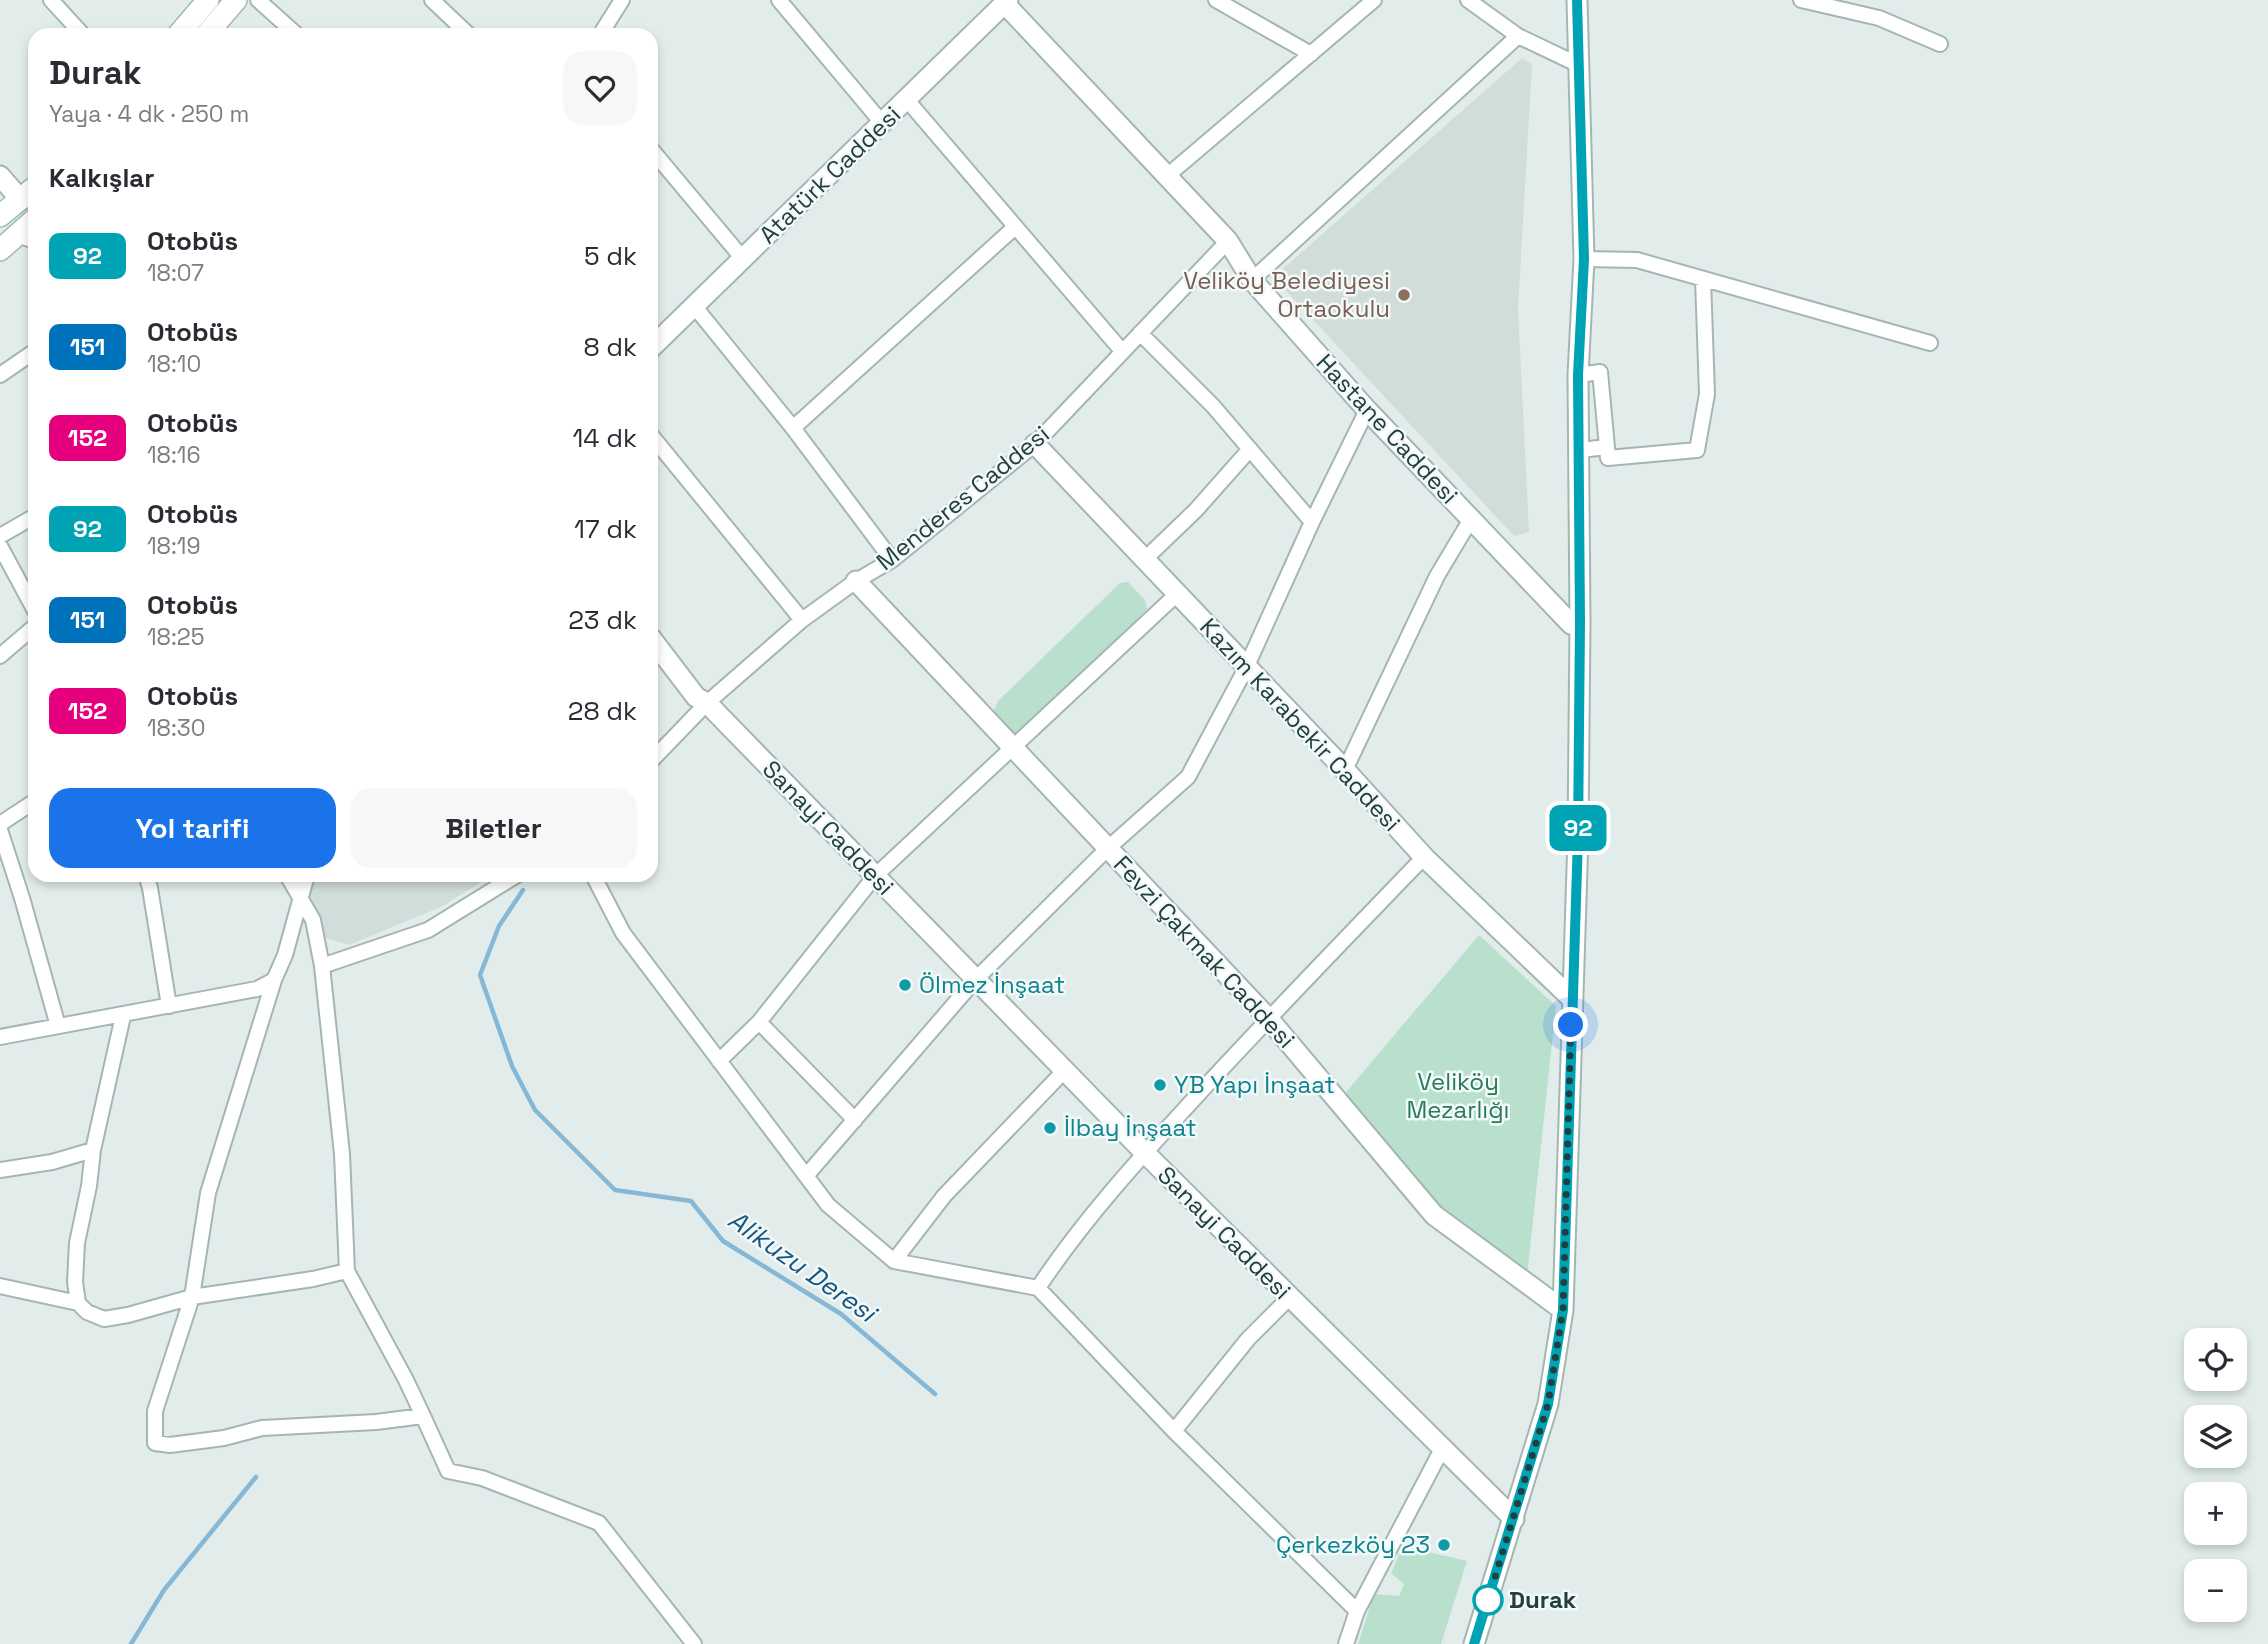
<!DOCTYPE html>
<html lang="tr">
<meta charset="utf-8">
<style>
:root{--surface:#fff;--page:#f7f7f7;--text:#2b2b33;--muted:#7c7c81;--accent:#1a73e8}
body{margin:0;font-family:"Space Grotesk",sans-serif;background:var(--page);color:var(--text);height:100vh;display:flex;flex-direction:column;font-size:26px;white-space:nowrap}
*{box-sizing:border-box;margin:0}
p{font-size:23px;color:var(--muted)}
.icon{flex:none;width:38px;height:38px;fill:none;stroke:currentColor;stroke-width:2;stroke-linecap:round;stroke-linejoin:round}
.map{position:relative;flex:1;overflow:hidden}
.side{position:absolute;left:28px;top:28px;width:630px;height:854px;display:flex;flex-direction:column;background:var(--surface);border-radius:21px;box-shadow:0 4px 10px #0003}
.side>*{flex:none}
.badge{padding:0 14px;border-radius:10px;font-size:24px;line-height:46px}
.tools{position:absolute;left:2184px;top:1328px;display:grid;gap:14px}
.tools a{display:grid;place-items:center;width:63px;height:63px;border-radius:14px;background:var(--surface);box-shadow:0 4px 10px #0003;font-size:35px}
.you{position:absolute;width:35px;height:35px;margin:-18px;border:5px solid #fff;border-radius:50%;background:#1a73e8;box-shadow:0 0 0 10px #1a73e833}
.map>.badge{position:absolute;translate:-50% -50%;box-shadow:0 0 0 4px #fff}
h2{padding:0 21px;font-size:26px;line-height:63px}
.round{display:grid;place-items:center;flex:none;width:74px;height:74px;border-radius:21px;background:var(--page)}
.head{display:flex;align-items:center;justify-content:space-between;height:119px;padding:0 21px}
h1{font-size:33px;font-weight:700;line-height:52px}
.action{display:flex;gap:14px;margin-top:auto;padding:14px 21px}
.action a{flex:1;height:80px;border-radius:21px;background:var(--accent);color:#fff;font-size:28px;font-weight:700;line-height:80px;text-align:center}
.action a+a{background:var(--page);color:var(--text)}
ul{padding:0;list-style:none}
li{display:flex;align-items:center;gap:21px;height:91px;padding:0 21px}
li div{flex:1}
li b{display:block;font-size:26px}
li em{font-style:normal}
li .badge{min-width:77px;font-weight:700;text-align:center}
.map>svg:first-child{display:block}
.built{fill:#d0dddb}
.green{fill:#b9e0cd}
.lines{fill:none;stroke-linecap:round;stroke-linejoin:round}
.stream{stroke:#85b8d7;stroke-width:4.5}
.minor-casing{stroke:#a4b6b4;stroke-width:18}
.tertiary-casing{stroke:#a4b6b4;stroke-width:23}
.secondary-casing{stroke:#9fbab7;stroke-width:24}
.minor{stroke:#fff;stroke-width:14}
.tertiary{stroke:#fff;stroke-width:19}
.secondary{stroke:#fff;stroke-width:21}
.line-casing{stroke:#fff;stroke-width:16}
.line{stroke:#00a3b4;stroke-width:10}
.walk{stroke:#20403f;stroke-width:7;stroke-dasharray:0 12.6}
.education-dot{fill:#8d6e63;stroke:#f3f9f8;stroke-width:2.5}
.culture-dot{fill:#0f9aa8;stroke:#f3f9f8;stroke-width:2.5}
.stop-dot{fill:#fff;stroke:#00a3b4;stroke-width:3.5}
.labels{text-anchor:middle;stroke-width:5;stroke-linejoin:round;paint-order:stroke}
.street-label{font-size:24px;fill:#20403f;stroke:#f3f9f8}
.education-label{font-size:24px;fill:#785e54;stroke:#f3f9f8;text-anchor:end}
.culture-label{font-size:24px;fill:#0d838f;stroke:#f3f9f8;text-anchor:start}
.park-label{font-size:24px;fill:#277a5a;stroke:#f3f9f8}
.stop-label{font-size:24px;font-weight:bold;fill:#20403f;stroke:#f3f9f8;text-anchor:start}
.water-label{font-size:26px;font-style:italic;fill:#155681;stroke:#f3f9f8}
</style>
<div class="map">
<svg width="2268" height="1644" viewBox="0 0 2268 1644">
<rect width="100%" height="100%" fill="#e2edeb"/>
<path class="built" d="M1522 58 1532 64 1518 309 1529 532 1514 536 1277 281V274Z
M310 875H492L443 906 349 945 323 937 308 891Z"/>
<path class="green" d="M1128 582 1145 600 1147 609 1026 734H1014L994 711 998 701 1120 583Z
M1479 935 1556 1006 1526 1286 1441 1212 1341 1098Z
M1403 1546 1467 1561 1441 1644H1358L1374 1594 1399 1596 1404 1584 1391 1573Z"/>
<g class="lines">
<path class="stream" d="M523 890 499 926 480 975 512 1066 535 1110 615 1190 691 1201 723 1241 841 1314 935 1394
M131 1644 164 1590 256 1477"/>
<defs>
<path id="minor" d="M51 0 83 35
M258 0 297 35
M432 0 469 35
M779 0 883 124
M1216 0 1311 54
M1468 0 1518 36 1579 65
M1801 0 1879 18 1940 44
M600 35 622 0
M907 100 1122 351
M651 149 744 260
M1167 176 1374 0
M17 235 35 241
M1584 259 1637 260 1930 343
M1252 280 1518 36
M695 307 793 428 892 560
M1140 333 1213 406 1312 522
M0 375 35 351
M1578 375 1600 372 1608 458 1697 450 1707 394 1703 279
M793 428 1015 227
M651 435 802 620
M1580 450 1607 447
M0 536 35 516
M0 546 35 611
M1144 560 1196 510 1250 449
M0 656 35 626
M651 761 707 703 802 620 856 581 892 560 1035 444 1228 241
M1345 770 1437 576 1471 519
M0 824 35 801
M0 830 22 898 58 1026
M146 875 150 888 169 1006
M287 875 313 920 322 966 342 1154 347 1271 406 1380 423 1416 376 1422 262 1428 224 1438 170 1445 155 1443V1411L192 1297 313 1279 347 1271
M593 875 623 933 828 1205 894 1261 1038 1288 1174 1431 1357 1611
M322 966 428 930 517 875
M123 1016 93 1150 89 1186 77 1243 75 1282 78 1303 87 1312 104 1319 128 1315 192 1297 208 1193 274 980
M759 1022 855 1120
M0 1037 257 989 274 980 285 955 307 875
M719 1061 759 1022 875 876 1177 594
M0 1170 52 1162 93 1150
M806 1176 975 980 1107 849 1188 777 1246 668 1312 522 1367 410
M894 1261 944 1196 1065 1070
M0 1286 78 1303
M1038 1288C1083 1220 1138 1160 1193 1100 1269 1017 1347 937 1424 857
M423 1416 448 1471 482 1478 599 1523 694 1644
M1174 1431 1248 1339 1289 1298
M1346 1644 1357 1611 1442 1449"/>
<path id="tertiary" d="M1006 0 1005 4 1228 241 1252 280 1367 410 1571 624 1580 622
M0 176 21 200
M651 348 1008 0
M1035 444 1345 770 1424 857 1572 999
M856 581 1268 1018 1434 1215 1563 1310
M651 638 696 697 707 703 1145 1153 1514 1519
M1474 1644 1548 1404 1563 1310 1578 837 1580 622 1578 375 1584 259 1577 0"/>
<path id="secondary" d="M178 35 208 0
M206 35 236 0
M0 216 35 187
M0 250 35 219"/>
</defs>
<use href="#minor" class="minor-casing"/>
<use href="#tertiary" class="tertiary-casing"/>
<use href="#secondary" class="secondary-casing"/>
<use href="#minor" class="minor"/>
<use href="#tertiary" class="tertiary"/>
<use href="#secondary" class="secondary"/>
</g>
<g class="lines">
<defs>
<path id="line" d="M1474 1644 1548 1404 1563 1310 1578 837 1580 622 1578 375 1584 259 1577 0"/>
</defs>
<use href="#line" class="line-casing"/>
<use href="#line" class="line"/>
<path class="walk" d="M1488 1600 1548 1404 1563 1310 1571 1025"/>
</g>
<circle class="education-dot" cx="1404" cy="295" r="7"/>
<g class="culture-dot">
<circle cx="905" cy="985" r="7"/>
<circle cx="1160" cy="1085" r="7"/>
<circle cx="1050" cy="1128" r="7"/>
<circle cx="1444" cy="1545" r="7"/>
</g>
<circle class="stop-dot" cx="1488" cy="1600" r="14"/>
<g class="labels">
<g class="street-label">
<text transform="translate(830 175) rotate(-44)" y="8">Atatürk Caddesi</text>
<text transform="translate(1387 429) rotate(47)" y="8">Hastane Caddesi</text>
<text transform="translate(963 498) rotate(-39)" y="8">Menderes Caddesi</text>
<text transform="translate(1300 725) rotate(47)" y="8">Kazım Karabekir Caddesi</text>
<text transform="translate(828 828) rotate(46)" y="8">Sanayi Caddesi</text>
<text transform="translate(1204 952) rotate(47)" y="8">Fevzi Çakmak Caddesi</text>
<text transform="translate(1224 1233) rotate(45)" y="8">Sanayi Caddesi</text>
</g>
<g class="education-label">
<text x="1390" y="289">Veliköy Belediyesi<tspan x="1390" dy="28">Ortaokulu</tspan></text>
</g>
<g class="culture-label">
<text x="919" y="993">Ölmez İnşaat</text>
<text x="1174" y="1093">YB Yapı İnşaat</text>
<text x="1064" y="1136">İlbay İnşaat</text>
<text x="1430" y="1553" text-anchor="end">Çerkezköy 23</text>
</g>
<g class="park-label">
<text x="1458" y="1090">Veliköy<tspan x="1458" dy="28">Mezarlığı</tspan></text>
</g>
<g class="stop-label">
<text x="1509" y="1608">Durak</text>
</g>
<g class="water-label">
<text transform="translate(802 1266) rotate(35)" y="9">Alikuzu Deresi</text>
</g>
</g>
</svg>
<div class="tools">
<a><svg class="icon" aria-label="locate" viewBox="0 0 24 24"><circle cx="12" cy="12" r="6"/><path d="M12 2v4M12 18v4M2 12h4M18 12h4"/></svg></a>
<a><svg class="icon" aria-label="layers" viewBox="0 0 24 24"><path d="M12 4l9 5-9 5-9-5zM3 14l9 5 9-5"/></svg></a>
<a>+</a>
<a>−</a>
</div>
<div class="you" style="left:1571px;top:1025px"></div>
<b class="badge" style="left:1578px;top:828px;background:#00a3b4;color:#fff">92</b>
<section class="side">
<div class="head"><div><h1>Durak</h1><p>Yaya · 4 dk · 250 m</p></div><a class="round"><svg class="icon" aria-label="heart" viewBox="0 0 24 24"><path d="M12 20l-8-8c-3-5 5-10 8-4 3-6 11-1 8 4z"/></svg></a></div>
<h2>Kalkışlar</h2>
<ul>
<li><span class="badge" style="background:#00a3b4;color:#fff">92</span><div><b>Otobüs</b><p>18:07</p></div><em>5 dk</em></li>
<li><span class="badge" style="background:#0072bc;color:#fff">151</span><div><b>Otobüs</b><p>18:10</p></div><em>8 dk</em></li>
<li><span class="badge" style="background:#e6007e;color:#fff">152</span><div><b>Otobüs</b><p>18:16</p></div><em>14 dk</em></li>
<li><span class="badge" style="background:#00a3b4;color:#fff">92</span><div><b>Otobüs</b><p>18:19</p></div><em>17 dk</em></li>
<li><span class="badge" style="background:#0072bc;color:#fff">151</span><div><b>Otobüs</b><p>18:25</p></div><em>23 dk</em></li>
<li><span class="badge" style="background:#e6007e;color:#fff">152</span><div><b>Otobüs</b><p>18:30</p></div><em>28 dk</em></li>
</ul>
<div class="action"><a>Yol tarifi</a><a>Biletler</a></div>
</section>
</div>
